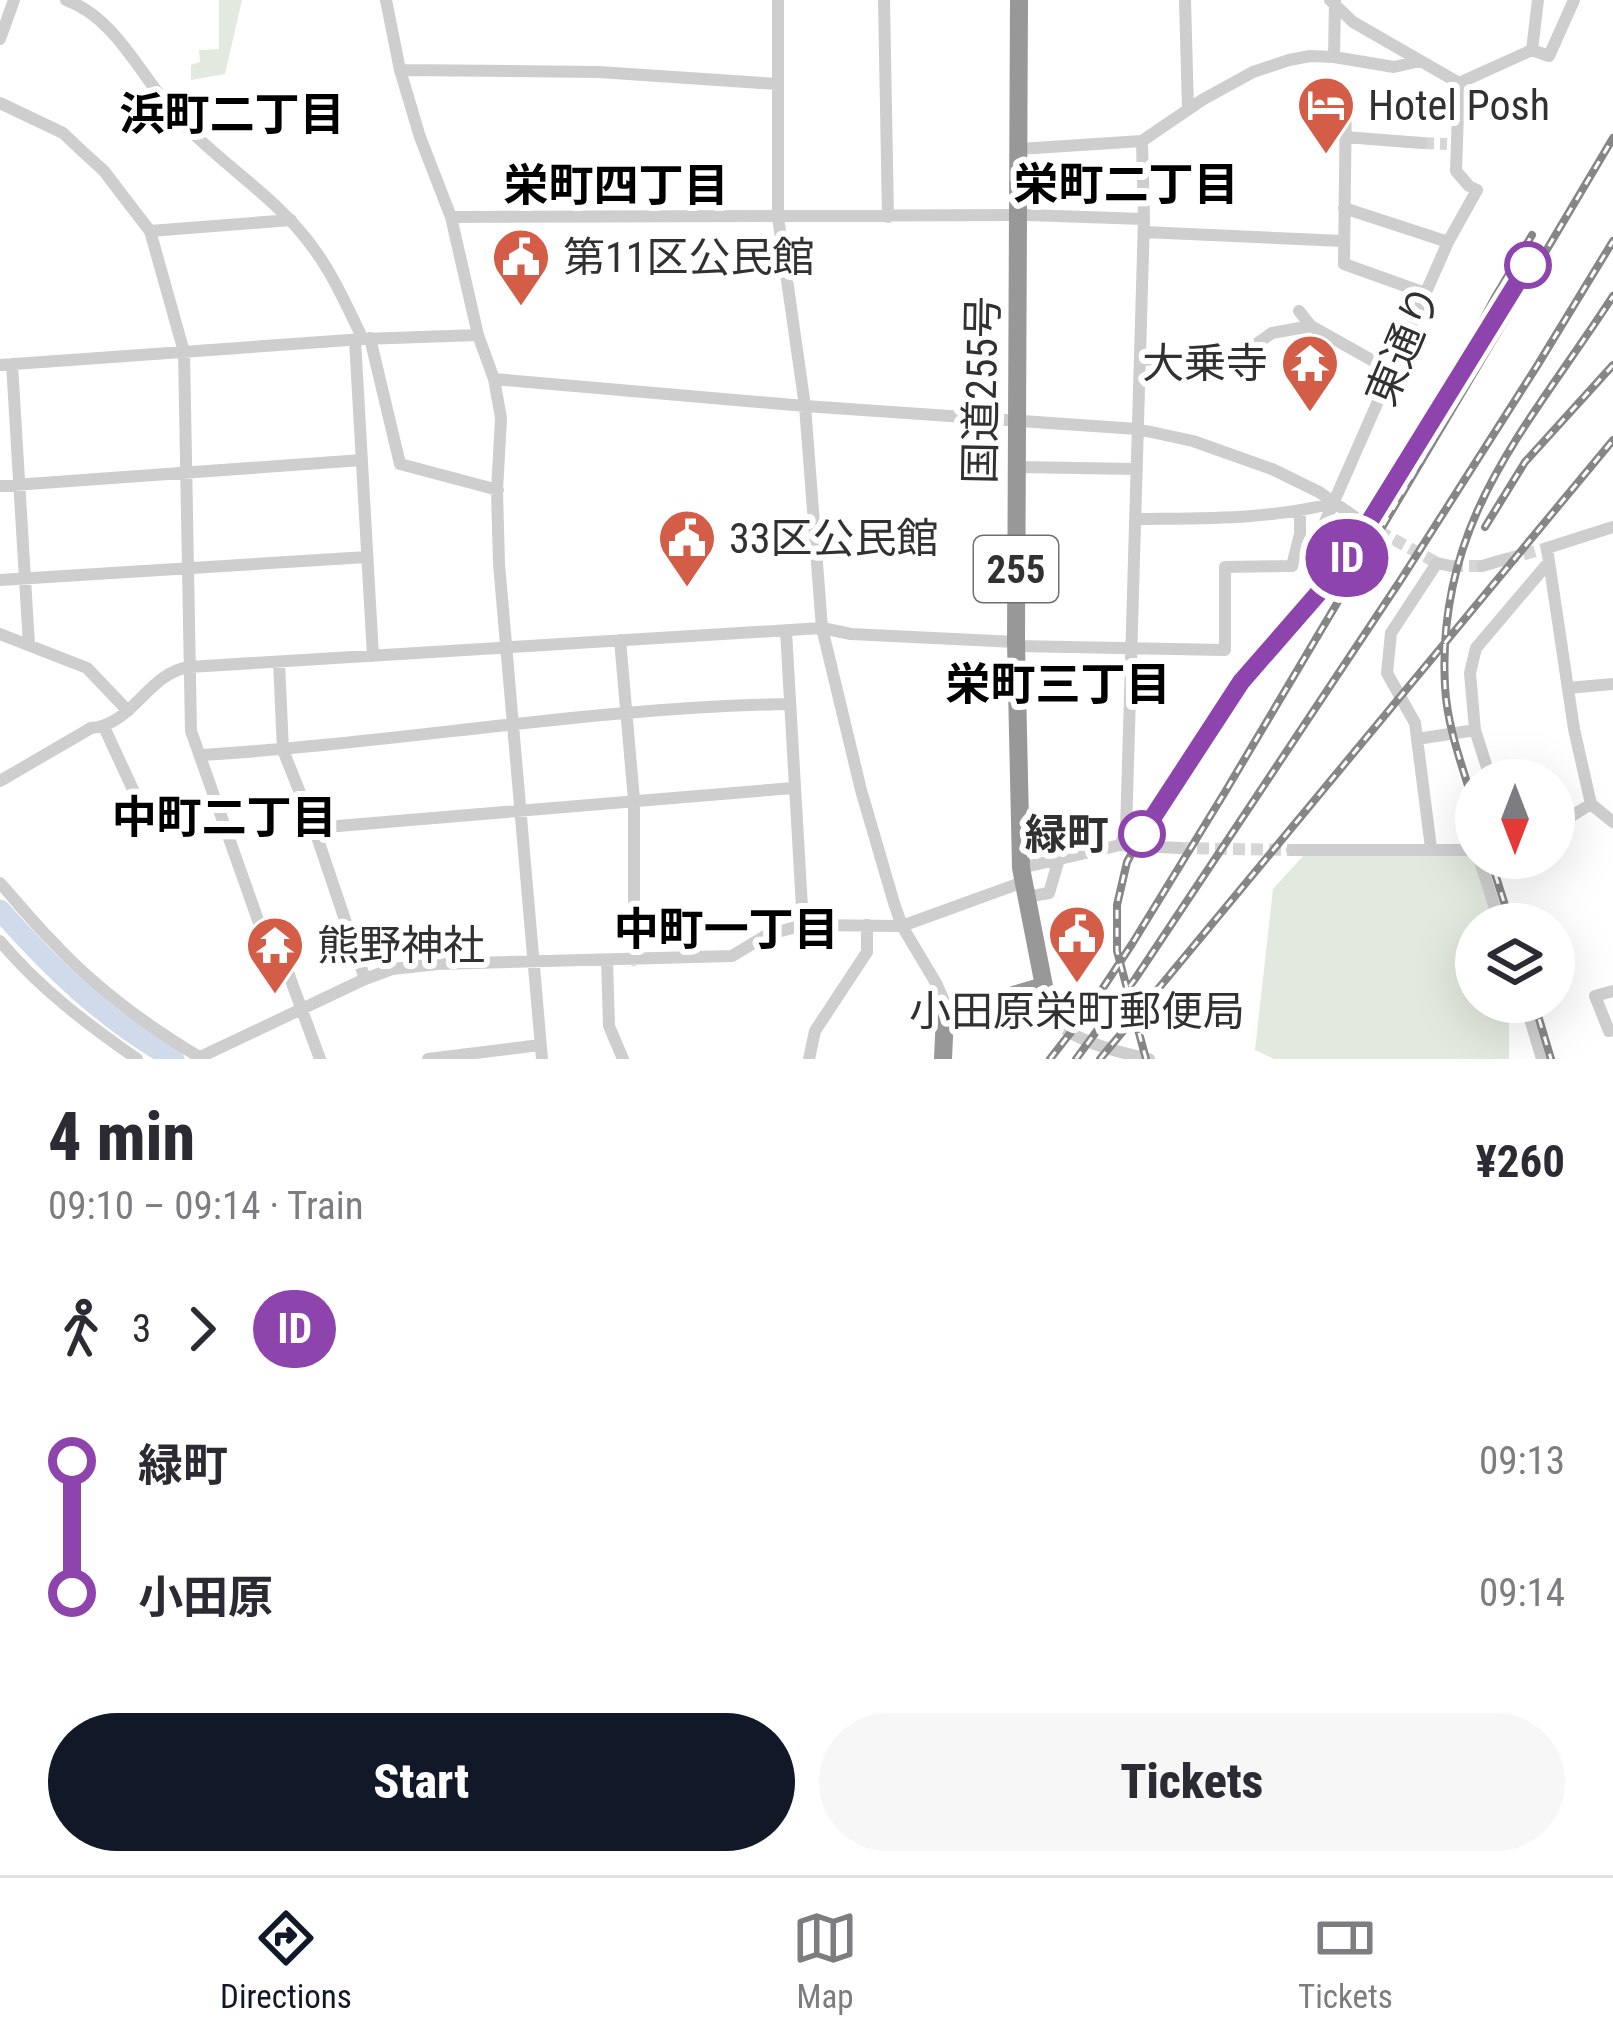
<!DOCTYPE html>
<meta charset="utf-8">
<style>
:root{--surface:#fff;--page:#f7f7f7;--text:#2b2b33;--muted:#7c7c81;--line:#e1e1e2;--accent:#111827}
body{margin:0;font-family:"Roboto Condensed","Noto Sans JP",sans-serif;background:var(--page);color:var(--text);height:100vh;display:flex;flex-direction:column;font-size:45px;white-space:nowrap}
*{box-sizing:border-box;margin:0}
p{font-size:39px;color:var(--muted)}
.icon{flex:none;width:66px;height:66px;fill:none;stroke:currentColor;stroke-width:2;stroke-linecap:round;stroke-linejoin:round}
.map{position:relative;height:1059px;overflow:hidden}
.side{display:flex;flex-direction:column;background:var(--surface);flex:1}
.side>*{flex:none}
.badge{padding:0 24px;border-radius:39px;font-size:42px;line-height:78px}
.needle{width:78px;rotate:180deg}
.buttons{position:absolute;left:1455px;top:759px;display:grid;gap:24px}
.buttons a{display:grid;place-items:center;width:120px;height:120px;border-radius:50%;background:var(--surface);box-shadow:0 12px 48px #0002;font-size:60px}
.map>.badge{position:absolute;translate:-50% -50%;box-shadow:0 0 0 6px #fff}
.legs{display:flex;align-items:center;gap:18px;height:132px;padding:0 48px;font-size:39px}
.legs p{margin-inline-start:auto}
.summary{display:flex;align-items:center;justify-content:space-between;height:204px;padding:0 48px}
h1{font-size:66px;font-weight:800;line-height:90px}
.button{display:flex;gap:24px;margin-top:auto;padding:24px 48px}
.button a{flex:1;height:138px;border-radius:72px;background:var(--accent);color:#fff;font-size:48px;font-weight:800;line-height:138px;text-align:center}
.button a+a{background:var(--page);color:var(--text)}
ul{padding:0 48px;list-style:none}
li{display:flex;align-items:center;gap:42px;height:132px;font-size:45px}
li i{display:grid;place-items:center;width:18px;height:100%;margin:0 15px;background:currentColor}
li i::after{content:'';width:30px;height:30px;margin:-15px;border:9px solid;border-radius:50%;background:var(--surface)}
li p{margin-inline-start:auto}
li:first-child i{background:linear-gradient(#0000 50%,currentColor 0)}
li:last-child i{background:linear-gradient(currentColor 50%,#0000 0)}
.tabs{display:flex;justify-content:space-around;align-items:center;height:168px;border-top:3px solid var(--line);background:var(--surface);font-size:33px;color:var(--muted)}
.tabs a{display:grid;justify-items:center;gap:6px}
.tabs .selected{color:var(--accent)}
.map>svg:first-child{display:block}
.green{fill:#e2e9de}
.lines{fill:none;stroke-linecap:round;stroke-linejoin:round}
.river{stroke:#d0daea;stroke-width:21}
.minor-tunnel{stroke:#d6d6d6;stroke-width:12;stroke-dasharray:12 6;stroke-linecap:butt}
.minor{stroke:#cecece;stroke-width:12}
.highway{stroke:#989898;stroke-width:18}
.rail-casing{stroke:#868686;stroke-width:8}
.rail{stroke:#fff;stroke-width:3;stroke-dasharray:9;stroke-linecap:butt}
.line-1-casing{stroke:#fff;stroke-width:27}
.line-1{stroke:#8e44ad;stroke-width:18}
.stop-1-dot{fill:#fff;stroke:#8e44ad;stroke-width:6}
.labels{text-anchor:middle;stroke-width:12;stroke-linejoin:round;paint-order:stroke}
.shield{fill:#fff;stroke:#6f6f6f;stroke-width:3}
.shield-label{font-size:39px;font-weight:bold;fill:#313131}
.poi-label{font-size:42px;fill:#313131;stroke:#fff;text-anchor:start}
.street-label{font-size:42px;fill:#313131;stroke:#fff}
.stop-label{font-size:42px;font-weight:bold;fill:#313131;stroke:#fff;text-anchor:end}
.neighbourhood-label{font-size:45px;font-weight:bold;fill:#000;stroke:#fff}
</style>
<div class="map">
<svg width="1613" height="1059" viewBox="0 0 1613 1059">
<rect width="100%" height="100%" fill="#fff"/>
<path class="green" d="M219 0H242L225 74 191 80V65L200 62 199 50 219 49Z
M1472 853 1480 868 1496 924H1476V1002H1509V1059H1274L1255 1050 1273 889 1305 854Z"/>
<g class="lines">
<path class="river" d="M0 910C52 969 105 1020 174 1059"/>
<path class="minor-tunnel" d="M1422 143 1447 144
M1362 522 1437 563
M1506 559 1547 548
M1451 566H1482
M1179 848 1292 850"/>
<path class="minor" d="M66 0C115 17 141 76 174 113 216 162 277 196 314 249 334 276 348 309 363 339
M386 0 400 70 420 137 451 217 478 335 494 379 501 418 497 491 499 564 542 1059
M778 0V217L805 406 822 628 861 790 894 903 902 926 936 983 943 999 945 1015
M884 0 888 217
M1185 0 1188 109
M1330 0 1353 22 1459 83
M0 39 14 0
M1532 50 1538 0
M1334 57 1335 1
M400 70 599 72 777 84
M1459 83 1532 50 1549 56 1574 0
M1346 92 1344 264 1425 293
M0 103 63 133 82 151 104 171 123 196 150 231 154 245 184 352 191 731 264 937 282 956 320 1059
M1345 137 1422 143
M1142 141 1144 219
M1019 149 1142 141 1202 100 1253 72 1289 60 1310 56 1334 57 1394 67 1420 61
M1344 208 1448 242
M451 217 1027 215 1144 219 1126 831 1120 845
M150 231 291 220
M1144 232 1343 241
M1299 311 1311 326 1393 372
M370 338 400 464 498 490
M355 340 373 656
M1248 350 1272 333 1311 326
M1140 360 1256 353
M12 364 29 645
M0 365 363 339 478 335
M494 379 805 406 1137 429 1193 441 1272 469 1319 492 1362 522
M1017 467 1136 469
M0 486 362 460
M1136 519C1200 518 1270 520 1333 503
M1613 527 1547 548 1574 729 1591 804 1613 822
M1307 563 1448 242 1477 190 1469 186 1456 171 1459 83
M1482 566 1506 559
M0 580 367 557
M786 631 803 925
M0 634 87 668 128 711
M620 640 634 800V960
M1016 646 1225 650V567L1292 566 1300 534V510
M279 662 283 750 314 828 365 979
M1568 688 1613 684
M104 727 147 820
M1417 739 1475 730
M202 755C398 743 593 707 790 704
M1491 780 1475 730 1470 673 1476 648 1549 562
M0 781 91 728C133 725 148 673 189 667L822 628 851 634 1016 642
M1554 827 1591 804
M314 828 793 788
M1431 848 1415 723 1387 673 1391 633 1437 563 1451 566
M1292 850H1476
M1479 858 1500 924
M1021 868 1120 845 1179 848
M0 883C17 902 33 922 51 940 94 987 147 1026 201 1058
M1026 897 1049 893 1059 859
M0 941C39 988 87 1024 137 1059
M607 960 609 1026 623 1059
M1044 986C1046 995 1048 1006 1052 1015 1065 1040 1122 1053 1149 1059
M1613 991 1595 996 1609 1031 1613 1030
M1525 1002 1542 1059
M196 1059 365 979 392 969 438 964 732 956 767 935 803 925 902 926 1023 882
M428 1059 540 1045
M809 1059 815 1031 867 952V925"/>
<path class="highway" d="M943 1059 945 1015 1044 986 1021 868 1016 642 1019 0"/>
<defs>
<path id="rail" d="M1464 356 1494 299 1532 235
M1485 527 1525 462 1613 365
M1476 811C1464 771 1447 728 1445 686 1436 519 1529 426 1613 296
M1490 858 1511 924
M1534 1002 1551 1059
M1050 1059 1089 1009 1132 944 1225 792 1613 138
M1076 1059 1135 979 1402 578 1537 366 1613 241
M1100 1059 1613 440
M1146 1059 1117 951V905L1127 862 1142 834 1227 701 1257 662 1342 565"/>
</defs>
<use href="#rail" class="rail-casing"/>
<use href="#rail" class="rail"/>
</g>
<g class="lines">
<defs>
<path id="line-1" d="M1142 834 1241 682 1342 566 1528 265"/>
</defs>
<use href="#line-1" class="line-1-casing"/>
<use href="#line-1" class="line-1"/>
</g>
<defs>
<symbol id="hotel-pin" viewBox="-11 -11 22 30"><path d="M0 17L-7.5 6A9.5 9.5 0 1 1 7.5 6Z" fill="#d45d48" stroke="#fff"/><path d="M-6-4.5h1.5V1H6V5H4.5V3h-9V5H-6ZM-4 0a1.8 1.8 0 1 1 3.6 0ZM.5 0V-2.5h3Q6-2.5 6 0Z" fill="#fff"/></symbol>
<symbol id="civic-pin" viewBox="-11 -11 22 30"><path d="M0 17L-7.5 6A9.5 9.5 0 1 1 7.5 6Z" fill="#d45d48" stroke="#fff"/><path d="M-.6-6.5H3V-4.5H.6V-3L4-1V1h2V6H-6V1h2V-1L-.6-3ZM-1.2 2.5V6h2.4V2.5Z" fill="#fff"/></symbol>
<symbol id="temple-pin" viewBox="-11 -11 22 30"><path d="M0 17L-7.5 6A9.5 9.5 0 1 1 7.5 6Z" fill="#d45d48" stroke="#fff"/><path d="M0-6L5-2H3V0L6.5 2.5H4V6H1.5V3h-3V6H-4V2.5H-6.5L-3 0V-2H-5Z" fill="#fff"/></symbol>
</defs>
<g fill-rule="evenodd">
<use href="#hotel-pin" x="1293" y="72" width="66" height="90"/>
<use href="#civic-pin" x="488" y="224" width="66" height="90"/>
<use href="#temple-pin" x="1277" y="330" width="66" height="90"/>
<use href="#civic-pin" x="654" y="505" width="66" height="90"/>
<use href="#civic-pin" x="1044" y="901" width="66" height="90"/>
<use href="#temple-pin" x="242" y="912" width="66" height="90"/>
</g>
<g class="stop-1-dot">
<circle cx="1528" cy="265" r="21"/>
<circle cx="1142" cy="834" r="21"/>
</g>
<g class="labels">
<rect class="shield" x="974" y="536" width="84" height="66" rx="9"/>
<g class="shield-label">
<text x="1016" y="583">255</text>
</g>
<g class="poi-label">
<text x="1368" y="120">Hotel Posh</text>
<text x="563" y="272">第11区公民館</text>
<text x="1268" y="378" text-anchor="end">大乗寺</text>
<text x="729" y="553">33区公民館</text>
<text x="317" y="960">熊野神社</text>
<text x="1077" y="1026" text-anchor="middle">小田原栄町郵便局</text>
</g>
<g class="street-label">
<text transform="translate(1403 345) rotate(-67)" y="15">東通り</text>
<text transform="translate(981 390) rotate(-89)" y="15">国道255号</text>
</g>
<g class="stop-label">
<text x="1109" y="849">緑町</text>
</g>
<g class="neighbourhood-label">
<text x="232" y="130">浜町二丁目</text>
<text x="1126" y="200">栄町二丁目</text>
<text x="616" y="201">栄町四丁目</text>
<text x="1058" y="700">栄町三丁目</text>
<text x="224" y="833">中町二丁目</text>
<text x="726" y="945">中町一丁目</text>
</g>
</g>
</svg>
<div class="buttons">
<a><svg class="needle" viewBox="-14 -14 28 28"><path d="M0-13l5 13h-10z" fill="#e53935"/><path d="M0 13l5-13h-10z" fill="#7c7c81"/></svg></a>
<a><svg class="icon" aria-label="layers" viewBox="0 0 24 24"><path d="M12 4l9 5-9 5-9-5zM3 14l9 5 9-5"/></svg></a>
</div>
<b class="badge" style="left:1347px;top:558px;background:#8e44ad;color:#fff">ID</b>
</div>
<section class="side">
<div class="summary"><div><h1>4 min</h1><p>09:10 – 09:14 · Train</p></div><b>¥260</b></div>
<div class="legs"><svg class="icon" aria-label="walk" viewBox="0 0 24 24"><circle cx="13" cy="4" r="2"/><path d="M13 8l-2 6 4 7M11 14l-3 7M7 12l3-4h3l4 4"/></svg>3<svg class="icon" aria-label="forward" viewBox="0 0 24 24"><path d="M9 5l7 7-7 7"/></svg><b class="badge" style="background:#8e44ad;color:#fff">ID</b></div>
<ul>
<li><i style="color:#8e44ad"></i><b>緑町</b><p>09:13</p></li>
<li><i style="color:#8e44ad"></i><b>小田原</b><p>09:14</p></li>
</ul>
<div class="button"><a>Start</a><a>Tickets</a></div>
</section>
<nav class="tabs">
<a class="selected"><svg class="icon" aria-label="directions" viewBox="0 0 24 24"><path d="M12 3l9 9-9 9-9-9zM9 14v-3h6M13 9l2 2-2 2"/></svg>Directions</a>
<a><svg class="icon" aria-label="map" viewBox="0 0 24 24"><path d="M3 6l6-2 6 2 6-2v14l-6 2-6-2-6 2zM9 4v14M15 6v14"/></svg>Map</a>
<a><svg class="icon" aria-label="tickets" viewBox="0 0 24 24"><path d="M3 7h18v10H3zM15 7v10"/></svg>Tickets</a>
</nav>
